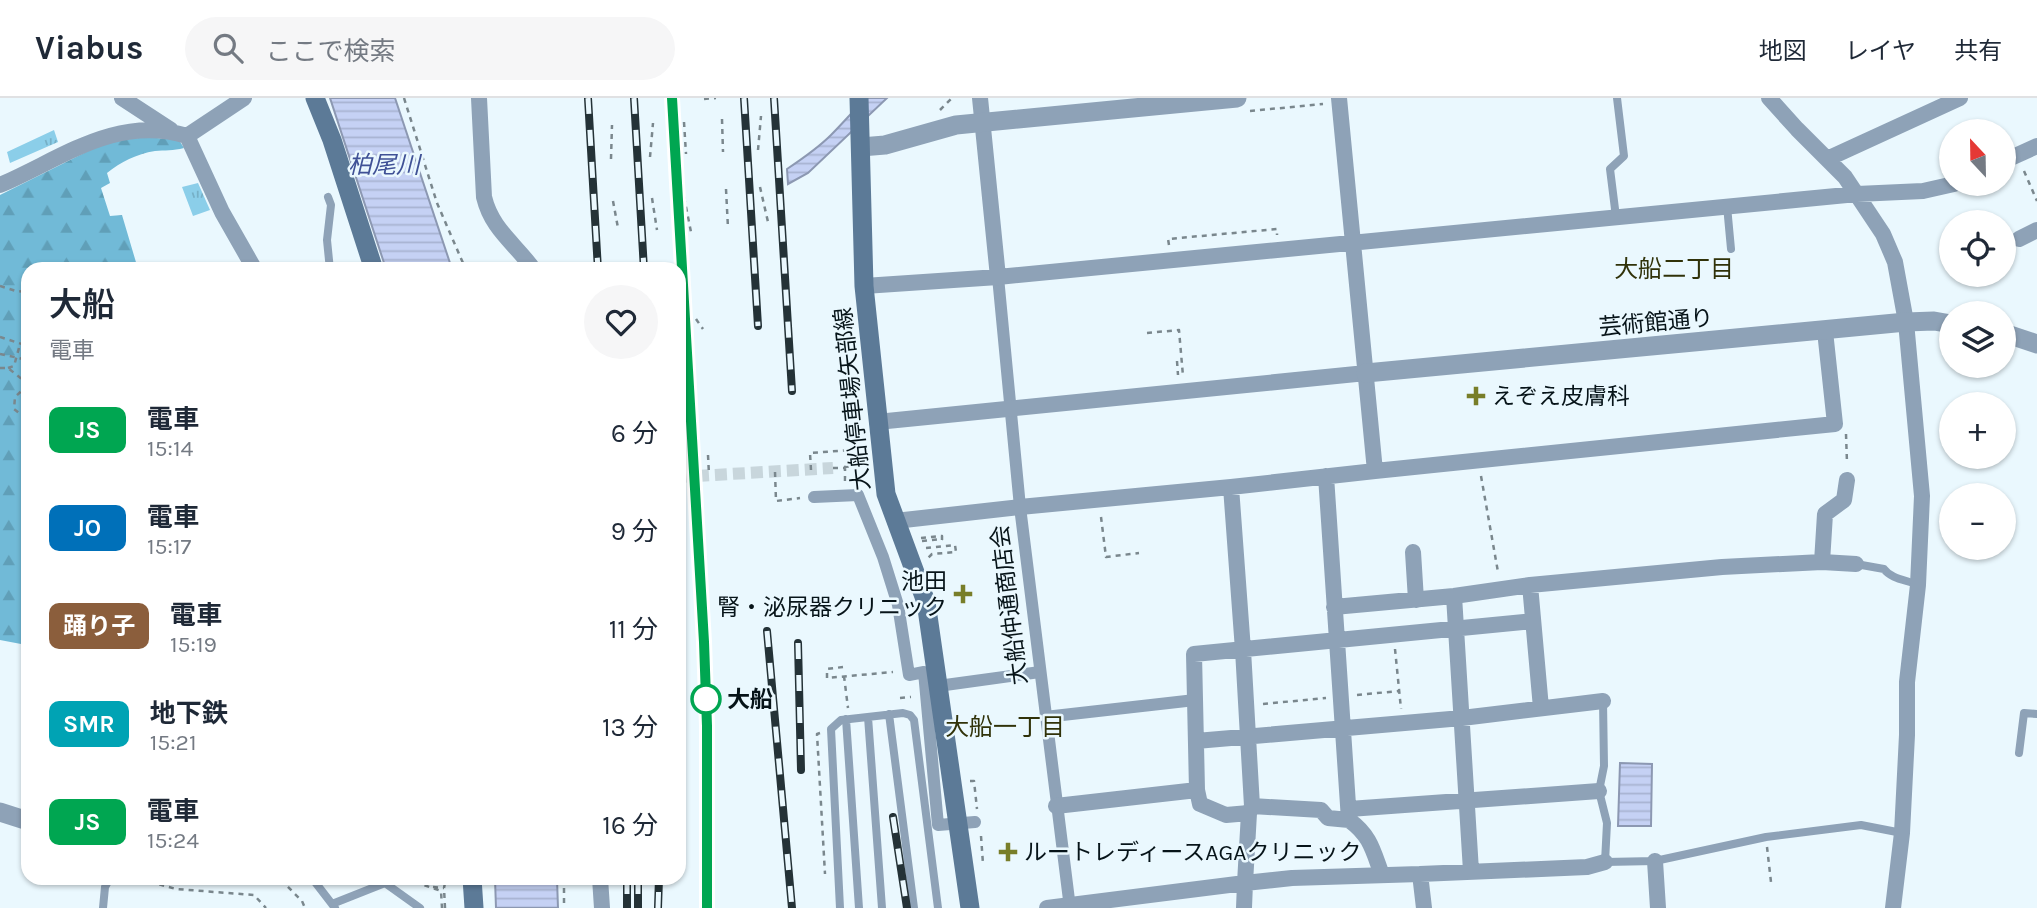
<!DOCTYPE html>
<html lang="ja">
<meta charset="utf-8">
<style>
:root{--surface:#fff;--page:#f6f6f7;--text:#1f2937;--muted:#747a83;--line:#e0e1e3}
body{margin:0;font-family:Karla,"Noto Sans JP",sans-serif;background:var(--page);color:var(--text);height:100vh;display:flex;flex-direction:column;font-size:26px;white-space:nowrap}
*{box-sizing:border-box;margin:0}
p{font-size:23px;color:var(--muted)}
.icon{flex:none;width:38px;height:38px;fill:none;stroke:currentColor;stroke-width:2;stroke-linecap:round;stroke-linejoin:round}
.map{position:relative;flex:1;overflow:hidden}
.details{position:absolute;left:21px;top:164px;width:665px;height:623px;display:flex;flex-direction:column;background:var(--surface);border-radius:21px;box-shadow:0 2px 5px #0004}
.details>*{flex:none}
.badge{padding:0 14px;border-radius:10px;font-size:24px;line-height:46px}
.needle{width:46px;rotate:338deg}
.buttons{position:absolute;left:1939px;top:21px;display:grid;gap:14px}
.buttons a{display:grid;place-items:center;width:77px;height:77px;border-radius:50%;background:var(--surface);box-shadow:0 2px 5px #0004;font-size:35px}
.map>.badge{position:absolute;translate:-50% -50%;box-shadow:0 0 0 4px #fff}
.round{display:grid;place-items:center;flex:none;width:74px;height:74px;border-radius:37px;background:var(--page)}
.head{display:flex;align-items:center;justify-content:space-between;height:119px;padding:0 28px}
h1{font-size:33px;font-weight:600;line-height:52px}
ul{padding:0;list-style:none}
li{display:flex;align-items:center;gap:21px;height:98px;padding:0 28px}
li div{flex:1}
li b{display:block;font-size:26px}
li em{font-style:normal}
li .badge{min-width:77px;font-weight:700;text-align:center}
header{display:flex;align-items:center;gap:42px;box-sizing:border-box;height:98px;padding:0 35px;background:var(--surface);border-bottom:2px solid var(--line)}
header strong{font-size:33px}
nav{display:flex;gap:38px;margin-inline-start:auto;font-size:24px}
.search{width:490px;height:63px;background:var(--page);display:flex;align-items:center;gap:18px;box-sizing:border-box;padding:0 24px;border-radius:38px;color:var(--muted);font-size:26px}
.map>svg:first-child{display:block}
.forest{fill:url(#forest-firs)}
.park{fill:url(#park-tufts)}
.water{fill:url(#water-rules);stroke:#8c98b2;stroke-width:2}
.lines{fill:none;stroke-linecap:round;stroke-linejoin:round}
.pedestrian-tunnel{stroke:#c8d6dc;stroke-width:12;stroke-dasharray:12 6;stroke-linecap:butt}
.path{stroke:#7a878d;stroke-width:2.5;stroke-dasharray:5 5;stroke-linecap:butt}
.service{stroke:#8ea2b7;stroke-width:8}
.pedestrian{stroke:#8ea2b7;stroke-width:12}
.minor{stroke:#8ea2b7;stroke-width:16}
.tertiary{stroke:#8ea2b7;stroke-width:19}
.secondary{stroke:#5c7a97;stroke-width:19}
.rail-casing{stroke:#243237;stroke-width:8}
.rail{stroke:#eaf8fe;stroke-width:5;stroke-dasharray:16;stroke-linecap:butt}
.line-casing{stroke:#fff;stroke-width:16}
.line{stroke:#00a651;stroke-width:10}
.poi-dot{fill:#787e29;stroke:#eaf8fe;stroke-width:2.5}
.stop-dot{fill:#fff;stroke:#00a651;stroke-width:3.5}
.labels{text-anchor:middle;stroke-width:5;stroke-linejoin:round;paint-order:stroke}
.street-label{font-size:23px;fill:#071419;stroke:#eaf8fe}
.poi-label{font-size:23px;fill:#071419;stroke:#eaf8fe;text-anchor:start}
.stop-label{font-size:23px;font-weight:bold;fill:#071419;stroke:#eaf8fe;text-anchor:start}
.water-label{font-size:24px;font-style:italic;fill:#3f5196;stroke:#eaf8fe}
.neighbourhood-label{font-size:24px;fill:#303209;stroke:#eaf8fe}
</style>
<header>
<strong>Viabus</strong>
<div class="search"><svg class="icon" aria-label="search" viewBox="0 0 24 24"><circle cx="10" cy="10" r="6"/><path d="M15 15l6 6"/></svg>ここで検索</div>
<nav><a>地図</a><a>レイヤ</a><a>共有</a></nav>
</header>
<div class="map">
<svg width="2037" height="810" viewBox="0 0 2037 810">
<defs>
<pattern id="forest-firs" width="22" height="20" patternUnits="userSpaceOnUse" patternTransform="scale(1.75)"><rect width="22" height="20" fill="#71bad7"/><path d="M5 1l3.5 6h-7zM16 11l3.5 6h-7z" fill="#609fb8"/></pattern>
<pattern id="park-tufts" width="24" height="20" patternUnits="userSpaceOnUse" patternTransform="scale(1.75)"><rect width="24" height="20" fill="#8bcee9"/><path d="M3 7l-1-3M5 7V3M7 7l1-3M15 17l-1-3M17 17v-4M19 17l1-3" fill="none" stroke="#76b0c7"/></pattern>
<pattern id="water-rules" width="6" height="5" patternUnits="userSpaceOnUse" patternTransform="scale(1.75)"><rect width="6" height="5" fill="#c5d1f4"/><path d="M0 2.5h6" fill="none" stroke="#a8b3d1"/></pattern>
</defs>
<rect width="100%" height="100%" fill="#eaf8fe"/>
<path class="forest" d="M146 39 179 42 184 50C173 53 165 52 155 53 136 56 121 64 107 75L110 85 101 90 110 118 122 117 138 171 28 172V550L21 546 0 542V97L96 49 115 43Z"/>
<path class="park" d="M54 32 58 44 10 65 7 54Z
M198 85 210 112 193 118 182 89Z"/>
<path class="water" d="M330 0H395L452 171H386Z
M866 0H887L808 75 788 86 787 71C802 61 818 50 831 37 843 25 854 12 866 0Z
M1620 665 1652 666 1651 728H1618Z
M495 781H557L558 810H496Z"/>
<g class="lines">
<path class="pedestrian-tunnel" d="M679 379 833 370"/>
<path class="path" d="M404 0 437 105 466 172
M704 1 716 0
M940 12 952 0
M1250 13 1323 6
M722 21 723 54
M684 24 686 56
M758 52 761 18
M650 59 653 25
M611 61 612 27
M2024 73 2037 103
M760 89 768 124
M726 91 728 130
M684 99 691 134
M652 100 657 132
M613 103 618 130
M1169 147 1168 141 1277 131V137
M0 188 16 193 28 194
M696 221 703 231
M1147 235 1179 232 1183 278
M0 239 28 248
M0 256 28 262
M1177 263 1178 277
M0 270H8L28 286
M8 270 14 268 20 246
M28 287 15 299 14 311 28 322
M1846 336 1847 365
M708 357 709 377
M844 369 865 367
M833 370H845V383
M811 372 810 355 864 351
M775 374 776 403 800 400
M1481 378 1498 474
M1101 419 1106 459 1139 455
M921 440 942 438V442
M922 443 943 441
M926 450 955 447 956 454 932 456 927 461
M1395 551 1401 611
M843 569 827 571V580L893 574
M844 578 848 610
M1357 597 1399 593
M900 600 911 599
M1263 606 1326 600
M820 635 817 636 825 776
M970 683H974L977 711
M981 738 983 766
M1767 749 1771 784
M419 780 421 786 441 793 442 810
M564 780V810
M140 781 176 791 254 797 266 810
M283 781V784L302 803 305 810
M433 789 444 790
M445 810 444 790 446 780"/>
<path class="service" d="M328 99 331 107 327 142 330 172
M1727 108 1731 151
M1616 119 1610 71 1624 58 1617 0
M1856 466 1884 471C1891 481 1907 482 1918 487
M1603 603 1604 668 1599 693 1607 725 1605 764 1655 763 1766 739 1861 727 1902 735
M889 616 914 810
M868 619 882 810
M846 621 859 810
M2019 655 2024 615 2037 616
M314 780 315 784 335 810
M332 806 385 785 420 810
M103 810 105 789 110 780
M840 810 831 631 841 622 903 615 910 617 914 622 938 810"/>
<path class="pedestrian" d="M998 179 1020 409 1070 810
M814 399 858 397 883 459 898 507 909 577 924 574 938 727 975 724
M938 588 1040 574
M1045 619 1195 602"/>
<path class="minor" d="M122 0 171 32
M479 0 484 99C492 132 515 145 534 172
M980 0 998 179
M1769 0 1797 31 1845 79 1883 136 1895 164 1906 224 1922 398 1918 487 1907 584V637L1902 735 1893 810
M187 38 244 0
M1827 61 1960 0
M2004 63 2037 48
M0 87C61 61 117 16 187 38L222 114 255 172
M2019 141 2037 132
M864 188 998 179 1857 96 1923 93 1954 86
M877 324 1366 275
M1375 373 1835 326 1825 233
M1326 378 1349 722C1371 738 1373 753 1382 777
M1231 389 1243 552 1252 708 1249 715 1245 785 1292 780 1420 776 1424 810
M895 423 1020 409 1231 389 1375 373 1339 0
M1413 454 1416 502
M1822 464 1825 416 1844 402 1847 382
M1530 487 1541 610
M1454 498 1471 773
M1334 509 1454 498 1530 487 1722 469 1822 464 1856 466
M1196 643 1462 620 1603 603
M1056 708 1197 692
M1252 708 1321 712 1328 720 1349 722
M1349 711 1599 693
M1249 715 1226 717 1200 706 1197 692 1194 556 1533 523
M1655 763 1658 810
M1420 776 1587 769 1605 764
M600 780 602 810
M1047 810 1245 785 1244 810"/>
<path class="tertiary" d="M861 49 885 47 956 27 1237 0
M2004 235 2037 246
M1366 275 1906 224 1934 223 1951 226
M0 714 28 723"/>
<path class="secondary" d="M315 0 332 42 374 172
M859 0 864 188 886 396 926 504 970 810
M472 780 474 810"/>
<defs>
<path id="rail" d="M588 0 598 172
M634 0 644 172
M672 0 688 299
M744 0 758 228
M774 0 792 293
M697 432 707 628V810
M767 533 792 810
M798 545 801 672
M893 719 907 810
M627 780V810
M638 780V810
M658 810 659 780"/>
</defs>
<use href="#rail" class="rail-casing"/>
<use href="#rail" class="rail"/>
</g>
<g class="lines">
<defs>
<path id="line" d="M672 0 704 544 707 628V810"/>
</defs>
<use href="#line" class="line-casing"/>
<use href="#line" class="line"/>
</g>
<g class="poi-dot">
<path d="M1472.5 287.5h7v7h7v7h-7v7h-7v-7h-7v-7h7z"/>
<path d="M959.5 485.5h7v7h7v7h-7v7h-7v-7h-7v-7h7z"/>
<path d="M1004.5 743.5h7v7h7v7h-7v7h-7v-7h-7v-7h7z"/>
</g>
<circle class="stop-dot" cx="706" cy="601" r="14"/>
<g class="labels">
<g class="street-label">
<text transform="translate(1656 224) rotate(-5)" y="8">芸術館通り</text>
<text transform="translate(852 301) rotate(-96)" y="8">大船停車場矢部線</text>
<text transform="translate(1009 507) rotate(-97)" y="8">大船仲通商店会</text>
</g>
<g class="poi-label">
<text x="1492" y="306">えぞえ皮膚科</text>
<text x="947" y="491" text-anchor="end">池田<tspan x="947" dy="26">腎・泌尿器クリニック</tspan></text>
<text x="1024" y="762">ルートレディースAGAクリニック</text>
</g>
<g class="stop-label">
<text x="727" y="609">大船</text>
</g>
<g class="water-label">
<text x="384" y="75">柏尾川</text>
</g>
<g class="neighbourhood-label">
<text x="1674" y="179">大船二丁目</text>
<text x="1005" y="637">大船一丁目</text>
</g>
</g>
</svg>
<div class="buttons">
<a><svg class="needle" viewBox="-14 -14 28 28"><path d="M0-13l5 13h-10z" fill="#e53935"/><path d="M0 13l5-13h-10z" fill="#747a83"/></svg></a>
<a><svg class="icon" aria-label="locate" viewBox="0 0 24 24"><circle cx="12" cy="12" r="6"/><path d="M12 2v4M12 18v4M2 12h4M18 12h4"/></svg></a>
<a><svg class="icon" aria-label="layers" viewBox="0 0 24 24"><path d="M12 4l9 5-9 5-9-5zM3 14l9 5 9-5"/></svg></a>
<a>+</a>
<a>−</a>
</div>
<section class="details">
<div class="head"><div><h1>大船</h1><p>電車</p></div><a class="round"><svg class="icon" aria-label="heart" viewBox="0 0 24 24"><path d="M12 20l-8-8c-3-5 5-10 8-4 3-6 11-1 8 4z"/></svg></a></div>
<ul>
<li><span class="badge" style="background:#00a651;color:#fff">JS</span><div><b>電車</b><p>15:14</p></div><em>6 分</em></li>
<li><span class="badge" style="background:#0070b9;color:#fff">JO</span><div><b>電車</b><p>15:17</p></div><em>9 分</em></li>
<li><span class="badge" style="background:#8b5e3c;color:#fff">踊り子</span><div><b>電車</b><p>15:19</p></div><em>11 分</em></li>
<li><span class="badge" style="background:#00a3b4;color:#fff">SMR</span><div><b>地下鉄</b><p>15:21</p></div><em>13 分</em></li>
<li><span class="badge" style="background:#00a651;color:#fff">JS</span><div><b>電車</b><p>15:24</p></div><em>16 分</em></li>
</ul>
</section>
</div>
